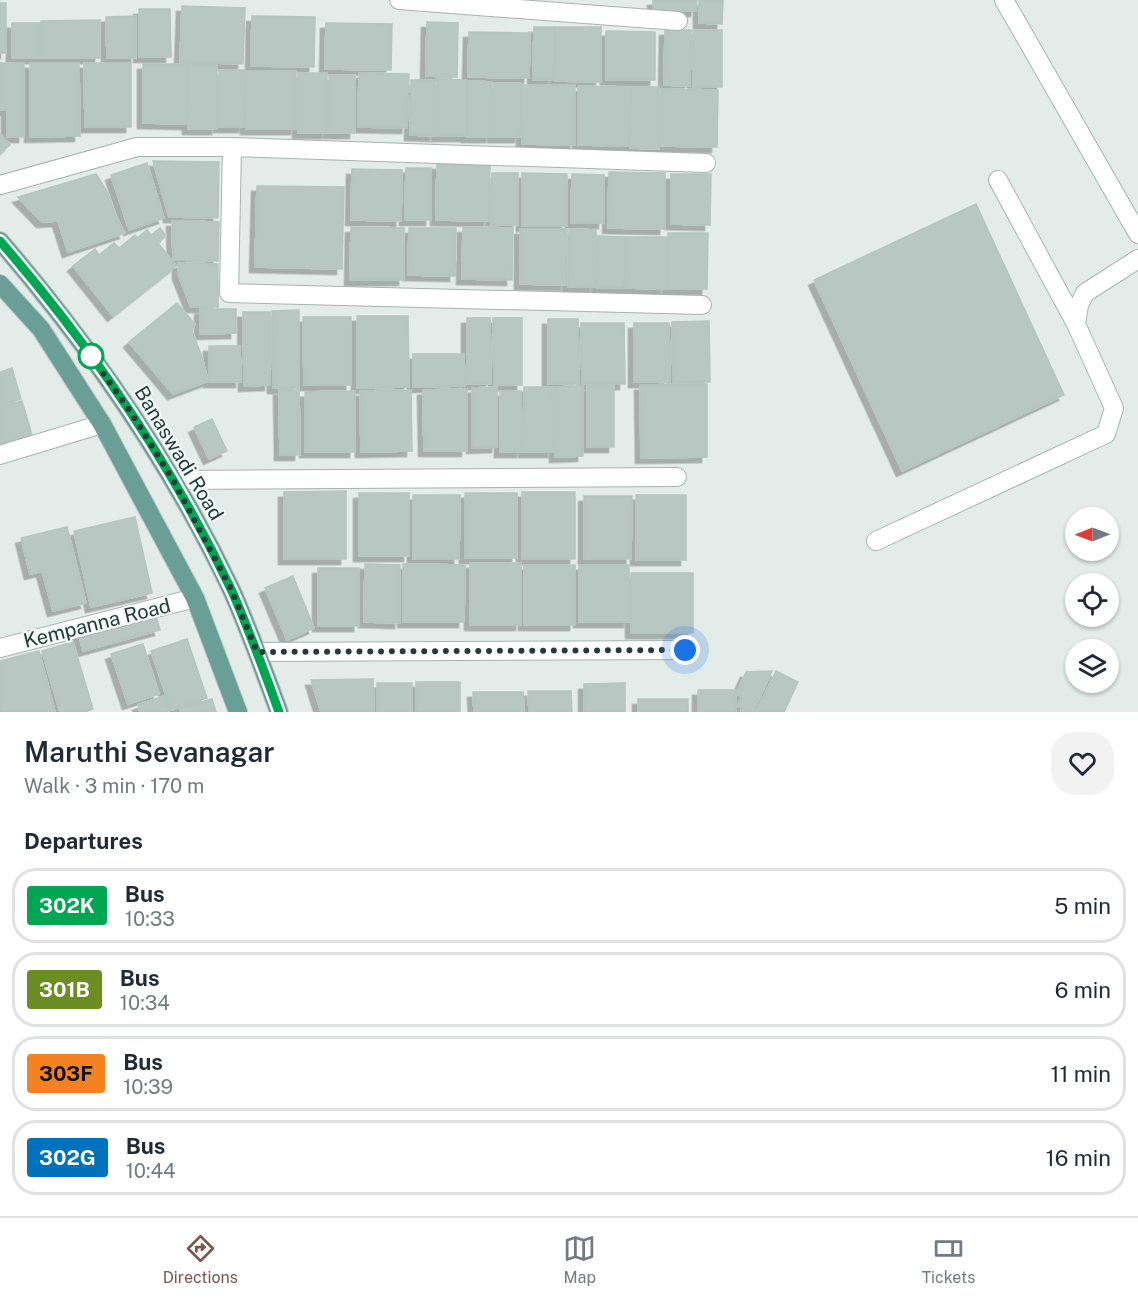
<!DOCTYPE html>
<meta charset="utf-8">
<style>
:root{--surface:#fff;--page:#f2f2f3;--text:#1f2937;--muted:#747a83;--line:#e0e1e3;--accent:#7b564a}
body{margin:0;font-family:"Public Sans",sans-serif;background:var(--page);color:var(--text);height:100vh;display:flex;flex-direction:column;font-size:22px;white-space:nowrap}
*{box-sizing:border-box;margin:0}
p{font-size:20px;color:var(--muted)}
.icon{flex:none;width:33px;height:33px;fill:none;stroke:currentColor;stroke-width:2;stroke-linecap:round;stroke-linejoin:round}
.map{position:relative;height:712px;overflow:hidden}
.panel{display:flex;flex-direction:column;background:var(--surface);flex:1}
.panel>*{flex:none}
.badge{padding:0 12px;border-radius:4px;font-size:21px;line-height:39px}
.needle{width:39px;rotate:269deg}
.buttons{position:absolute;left:1065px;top:507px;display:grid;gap:12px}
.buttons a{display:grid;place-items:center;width:54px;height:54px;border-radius:50%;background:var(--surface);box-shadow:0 2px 4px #0004;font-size:30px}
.you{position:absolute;width:30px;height:30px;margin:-15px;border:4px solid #fff;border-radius:50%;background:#1a73e8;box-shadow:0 0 0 9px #1a73e833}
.map>.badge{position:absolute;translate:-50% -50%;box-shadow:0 0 0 3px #fff}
h2{padding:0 24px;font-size:22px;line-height:54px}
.round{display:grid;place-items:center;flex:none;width:63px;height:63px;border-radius:24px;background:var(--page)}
.head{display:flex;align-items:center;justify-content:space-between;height:102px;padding:0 24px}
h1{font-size:28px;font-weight:600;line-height:45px}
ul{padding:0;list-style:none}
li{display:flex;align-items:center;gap:18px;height:75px;margin:0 12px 9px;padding:0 12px;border:3px solid var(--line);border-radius:24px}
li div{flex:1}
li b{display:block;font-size:22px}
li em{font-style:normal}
li .badge{min-width:66px;font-weight:700;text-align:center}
.menu{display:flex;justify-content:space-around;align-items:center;height:84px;border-top:2px solid var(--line);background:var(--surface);font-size:16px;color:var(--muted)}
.menu a{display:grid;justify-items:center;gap:3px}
.menu .selected{color:var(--accent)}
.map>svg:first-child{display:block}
.building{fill:#b8c7c2;stroke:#b5c5c0;stroke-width:1.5;filter:url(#shadow)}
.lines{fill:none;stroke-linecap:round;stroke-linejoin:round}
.minor-casing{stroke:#a6b4b0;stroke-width:20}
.major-casing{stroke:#c1c8c7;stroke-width:20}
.minor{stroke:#fff;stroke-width:18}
.major{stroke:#699f96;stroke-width:18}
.line-casing{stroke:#fff;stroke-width:14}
.line{stroke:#00a651;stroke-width:9}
.walk{stroke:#233c38;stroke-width:6;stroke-dasharray:0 10.8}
.stop-dot{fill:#fff;stroke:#00a651;stroke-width:3}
.labels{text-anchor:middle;stroke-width:4.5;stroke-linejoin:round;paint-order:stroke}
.street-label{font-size:20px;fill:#233c38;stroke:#f3f9f6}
</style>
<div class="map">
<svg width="1138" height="712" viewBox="0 0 1138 712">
<defs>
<filter id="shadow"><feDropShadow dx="-5.5" dy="5.5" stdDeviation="0" flood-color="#0004"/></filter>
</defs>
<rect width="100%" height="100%" fill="#e3ece9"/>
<path class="building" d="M653 0H697L696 11H653Z
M699 0H723L722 24 699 23Z
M0 3H6V53H0Z
M182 6 245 8 243 64 180 62Z
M139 9H170L171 57H139Z
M136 16V58H107L106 17Z
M252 16 315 17 314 67 251 66Z
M100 20V58H41V21Z
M427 22 458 23 457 77 426 76Z
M12 23H40V58H12Z
M326 23 392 24 391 70 325 69Z
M534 27H554L553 80H533Z
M555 27H601V82L555 81Z
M665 30H691L690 86 664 85Z
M693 30H722V87H693Z
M606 31 655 32V80H606Z
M469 32 530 33 529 78 468 77Z
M0 63H24V137H7V110H0Z
M30 63H79L80 136 30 137Z
M84 63H131V127H85Z
M143 64H186L187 124 143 123Z
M188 64H217V129H188Z
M219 70H244V127H219Z
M245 71H296V129H246Z
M298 73H327V133H298Z
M359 73 409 74 407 128 358 127Z
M329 75H355V133H329Z
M437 79 466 80V136H437Z
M411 80H435V136L410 135Z
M467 81 492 82 491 137H467Z
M494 83H521L520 137H493Z
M522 85H575V145L522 144Z
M578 86 630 87 629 146 578 145Z
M631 87H659V149L630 148Z
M661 89 718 90 717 147 660 146Z
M0 134 10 145 0 153Z
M153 161 219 162 218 218 169 217Z
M147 163 164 218 129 230 111 175Z
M437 164 490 165 489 221 436 220Z
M406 168H431V220H405Z
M352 169 402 170 401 221 351 220Z
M609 172 665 173V229L608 228Z
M492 173H518V225H491Z
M522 173 567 174V226H522Z
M96 174 108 193 116 216 125 233 68 252 58 221 42 222 18 197Z
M572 174 604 175V223H571Z
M671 174H711L710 225 671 224Z
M257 186 344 187 342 269 255 267Z
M976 204 1064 395 902 471 814 280Z
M172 221 219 222 218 261 173 260Z
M351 227 404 228V280H350Z
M463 227 513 228 512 280 462 279Z
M160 228 166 236 158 243 176 266 113 316 73 266 95 249 99 255 114 243 119 248 135 235 137 238 147 230 151 235Z
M409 228H456L455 276 408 275Z
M520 229H567L566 285 520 284Z
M569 229 596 230 595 287H568Z
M668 233H708L707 289H668Z
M597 236 625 237 624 288H597Z
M625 237H666V289L624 288Z
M178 263 218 264V307H191L178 274Z
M177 303 195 324 192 331 202 357 208 381 173 394 129 342Z
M200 309H236V333L200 334Z
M299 310V388H273L272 311Z
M243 312H270V385L244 386Z
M357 316H408L409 387 357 388Z
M303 317H351V385H304Z
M467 318H490L491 384H467Z
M493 318H522V385H494Z
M548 319H578L579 384H548Z
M709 321 710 382H673L672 322Z
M581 323H624L625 384H582Z
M634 323H669L670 382H634Z
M209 346H240L241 382H209Z
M413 354H464L465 386 413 387Z
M12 368 21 399 0 405V372Z
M707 384V457L641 458 640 385Z
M583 386V456L555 457 554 387Z
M587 386H614V447H587Z
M497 387V447L472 448V388Z
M524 387H552L553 452H524Z
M467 389V451H424L423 390Z
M279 390H299L300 455H280Z
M411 390 412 451 361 452 360 391Z
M355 391V452H305V392Z
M500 391H521L522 452H500Z
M22 401 32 435 0 444V407Z
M212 419 227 451 209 459 194 427Z
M346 491V559H284V492Z
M522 492H575V559H522Z
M359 493H409V556H359Z
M465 493H517V558H465Z
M413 495H460L459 559H413Z
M636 495H686V560H636Z
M584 496H632L631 559H584Z
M135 517 152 593 91 607 74 531Z
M67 527 86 603 53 611 42 571 30 574 21 538Z
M470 563H521V625H470Z
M365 564 400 565V623L364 622Z
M403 564 465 565 464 622H403Z
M524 565H575V625H524Z
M579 565H629V622H579Z
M318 568H359V626H318Z
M631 573H693V633H631Z
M293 576 314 628 287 640 265 588Z
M155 612 160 630 83 651 78 632Z
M187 639 207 698 171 710 151 651Z
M73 642 93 709 85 712H60L42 651Z
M143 644 159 694 128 704 111 654Z
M39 651 55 712H0V661Z
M772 671 753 712H741L742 708 738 706 742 696 736 694 746 672Z
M776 671 798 682 784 712H756Z
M373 679 374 712H321L311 680Z
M416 682H460V712H416Z
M377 683H412V712H377Z
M625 683V712H584V684Z
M698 690H736V712H698Z
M528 691H571L572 712H529Z
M473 692H523L524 712H474Z
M164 696 169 712H140L138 705Z
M212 699 216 712H181L180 708Z
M638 699H688V712H638Z"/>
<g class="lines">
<defs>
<path id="minor" d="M399 0 678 21
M1004 0 1138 234
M232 147 229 293 702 305
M998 180 1076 324
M0 185 137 147H232L706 163
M0 455 102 424
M173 480 677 477
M876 541 1106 434 1114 408 1076 324 1079 305 1085 293 1138 259
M0 648 195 598
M257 652 685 650"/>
<path id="major" d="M0 241C91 347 171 463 231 589 249 629 264 671 279 712
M0 284 41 329 102 424 195 598 238 712"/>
</defs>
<use href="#minor" class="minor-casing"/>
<use href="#major" class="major-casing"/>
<use href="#minor" class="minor"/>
<use href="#major" class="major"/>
</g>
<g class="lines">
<defs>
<path id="line" d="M0 241C91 346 171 463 231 589 249 629 264 671 279 712"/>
</defs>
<use href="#line" class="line-casing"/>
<use href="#line" class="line"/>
<path class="walk" d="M91 356 132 414 173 480 231 589 257 652 685 650"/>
</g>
<circle class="stop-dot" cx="91" cy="356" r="12"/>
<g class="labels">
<g class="street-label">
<text transform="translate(179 453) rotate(59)" y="7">Banaswadi Road</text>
<text transform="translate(97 623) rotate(-14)" y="7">Kempanna Road</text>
</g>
</g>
</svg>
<div class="buttons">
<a><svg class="needle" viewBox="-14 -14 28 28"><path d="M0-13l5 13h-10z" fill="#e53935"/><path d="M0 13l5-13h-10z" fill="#747a83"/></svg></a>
<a><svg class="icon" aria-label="locate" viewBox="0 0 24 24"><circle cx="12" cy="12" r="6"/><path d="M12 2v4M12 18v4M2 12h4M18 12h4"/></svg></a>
<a><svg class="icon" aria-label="layers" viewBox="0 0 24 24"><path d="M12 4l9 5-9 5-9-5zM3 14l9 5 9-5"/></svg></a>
</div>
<div class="you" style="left:685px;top:650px"></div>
</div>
<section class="panel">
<div class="head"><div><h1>Maruthi Sevanagar</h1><p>Walk · 3 min · 170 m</p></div><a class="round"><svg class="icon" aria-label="heart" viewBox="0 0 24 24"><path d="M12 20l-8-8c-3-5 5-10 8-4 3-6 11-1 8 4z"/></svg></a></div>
<h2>Departures</h2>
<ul>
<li><span class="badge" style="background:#00a651;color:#fff">302K</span><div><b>Bus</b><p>10:33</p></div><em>5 min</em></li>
<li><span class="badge" style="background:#6b8e23;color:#fff">301B</span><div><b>Bus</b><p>10:34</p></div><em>6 min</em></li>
<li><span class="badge" style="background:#f58220;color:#111">303F</span><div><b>Bus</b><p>10:39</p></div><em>11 min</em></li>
<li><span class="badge" style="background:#0072bc;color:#fff">302G</span><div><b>Bus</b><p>10:44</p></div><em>16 min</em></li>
</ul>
</section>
<nav class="menu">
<a class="selected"><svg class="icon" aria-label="directions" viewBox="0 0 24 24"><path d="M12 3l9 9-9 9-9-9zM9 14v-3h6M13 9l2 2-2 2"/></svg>Directions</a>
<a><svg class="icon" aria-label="map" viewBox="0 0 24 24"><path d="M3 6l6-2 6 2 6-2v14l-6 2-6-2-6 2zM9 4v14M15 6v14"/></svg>Map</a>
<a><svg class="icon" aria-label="tickets" viewBox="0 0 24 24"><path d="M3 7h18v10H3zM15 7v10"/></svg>Tickets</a>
</nav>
